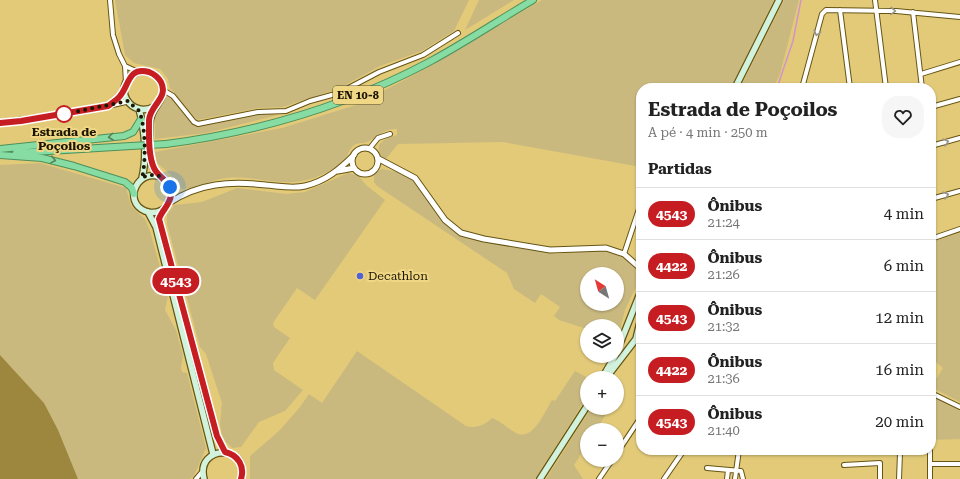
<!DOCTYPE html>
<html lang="pt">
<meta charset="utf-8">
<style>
:root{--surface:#fff;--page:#f6f6f6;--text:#222;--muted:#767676;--line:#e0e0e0}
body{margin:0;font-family:"Roboto Serif",serif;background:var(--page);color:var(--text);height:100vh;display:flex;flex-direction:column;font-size:15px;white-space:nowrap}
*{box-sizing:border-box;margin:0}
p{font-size:13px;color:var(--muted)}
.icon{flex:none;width:22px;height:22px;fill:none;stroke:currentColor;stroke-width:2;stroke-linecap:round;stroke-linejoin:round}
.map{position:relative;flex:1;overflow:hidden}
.side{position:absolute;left:636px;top:83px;width:300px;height:372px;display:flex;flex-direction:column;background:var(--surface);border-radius:16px;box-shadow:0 1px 3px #0004}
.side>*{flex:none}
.badge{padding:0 8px;border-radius:13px;font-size:14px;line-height:26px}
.needle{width:26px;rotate:323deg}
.controls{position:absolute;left:580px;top:267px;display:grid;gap:8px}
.controls a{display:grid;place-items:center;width:44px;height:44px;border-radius:50%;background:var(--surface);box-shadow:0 1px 3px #0004;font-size:20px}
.you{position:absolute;width:20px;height:20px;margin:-10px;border:3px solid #fff;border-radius:50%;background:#1a73e8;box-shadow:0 0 0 6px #1a73e833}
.map>.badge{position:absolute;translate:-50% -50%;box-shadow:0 0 0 2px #fff}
h2{padding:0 12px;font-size:15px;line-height:36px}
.round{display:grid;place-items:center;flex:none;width:42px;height:42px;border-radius:16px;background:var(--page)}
.overview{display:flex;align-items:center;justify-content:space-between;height:68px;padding:0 12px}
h1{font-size:19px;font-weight:700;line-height:30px}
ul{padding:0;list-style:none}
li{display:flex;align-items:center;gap:12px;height:52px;padding:0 12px;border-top:1px solid var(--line)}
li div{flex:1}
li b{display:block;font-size:15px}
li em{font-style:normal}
li .badge{min-width:44px;font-weight:700;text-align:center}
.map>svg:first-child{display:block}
.green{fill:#cab97f;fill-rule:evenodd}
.forest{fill:#9d873f}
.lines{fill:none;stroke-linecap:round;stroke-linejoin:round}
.stream{stroke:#d195c6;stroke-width:1.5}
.minor-casing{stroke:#665413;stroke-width:6}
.tertiary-casing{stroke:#665413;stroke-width:7}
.secondary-casing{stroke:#665413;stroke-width:8}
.trunk-casing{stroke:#4d905b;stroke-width:8}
.minor{stroke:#fff;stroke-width:4}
.tertiary{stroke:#fff;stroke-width:5}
.secondary{stroke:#d1f2dc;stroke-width:5.5}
.trunk{stroke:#86dca3;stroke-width:6}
.trunk-bridge-casing{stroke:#4d905b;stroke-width:8;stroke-linecap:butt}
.trunk-bridge{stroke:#86dca3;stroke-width:6}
.oneway{stroke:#99968c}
.oneway2{stroke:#56825a}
.line-casing{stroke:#fff;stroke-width:9}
.line{stroke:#c61d23;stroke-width:6}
.walk{stroke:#1c1500;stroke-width:4;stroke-dasharray:0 7.2}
.stop-dot{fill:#fff;stroke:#c61d23;stroke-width:2}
.poi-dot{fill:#5060d5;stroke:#efd786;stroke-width:1.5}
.labels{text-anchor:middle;stroke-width:4;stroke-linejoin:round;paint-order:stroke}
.shield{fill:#efd786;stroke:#5b4f28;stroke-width:1}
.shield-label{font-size:11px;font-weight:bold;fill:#1c1500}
.stop-label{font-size:12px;font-weight:bold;fill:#1c1500;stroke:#efd786}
.poi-label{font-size:12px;fill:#1c1500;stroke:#efd786;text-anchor:start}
</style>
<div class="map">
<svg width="960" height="479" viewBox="0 0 960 479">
<rect width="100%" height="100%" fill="#e2ca79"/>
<path class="green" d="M115 0H469L454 31 422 51 380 66 340 88 283 107 259 108 197 120 170 88 168 79 160 69 134 63 125 55Z
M479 0H514L465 30Z
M542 0H774L731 88H641V167L503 142 398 144 385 160C371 145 383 139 397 135V129C381 129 379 137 367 142 362 144 357 142 353 146 349 149 349 153 347 156 340 166 325 174 314 178 280 189 259 175 227 178 211 179 198 189 183 189L176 184 170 174 157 163 155 152 282 128 356 105 412 76Z
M784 0H799L780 74 773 88H740Z
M168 95C178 105 184 117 195 126L264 113 278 115 206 133 155 139V116Z
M40 163 126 188 131 206 145 219 150 231 168 296 165 310 176 330 183 355 181 368 182 372 187 373 206 448 196 471 193 477 189 479H78L44 403 0 355V165Z
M382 169C393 171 405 173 414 181 433 198 437 226 463 236L556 254 599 250 609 252 624 257 639 273 637 285 625 310 618 337 617 336V326H587V329L559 320 554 316 560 307 541 294 535 303 514 289 507 273 377 186 374 182V173ZM587 274H617V304H587Z
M348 173 358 175 366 185 385 200 315 300 297 288 273 323 274 327 290 338 273 363 274 370 303 390 285 411 259 422 241 447 232 448 226 442 222 435 220 424 222 403 206 354 200 347 167 224V215L174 205 202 202 237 188 286 194 305 192Z
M960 233V402L931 387 943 368 931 358V242Z
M357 351 466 426C476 429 485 425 492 418 501 421 508 429 516 433 533 442 545 411 552 400L555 401 575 371 586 377 584 381 587 383V397L535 479H250V456L279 431 300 407 309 394 322 403Z
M931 396 960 410V439L931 440Z
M591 408H610L596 430H587V445L574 465 583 479H546Z"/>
<path class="forest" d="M0 355 44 403 58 430 78 479H0Z"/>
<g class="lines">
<path class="stream" d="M777 88 793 41 801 0"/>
<defs>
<path id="minor" d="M110 0 113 35 119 54 125 66 126 82
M875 0 886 88
M840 10 850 88
M913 12 922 88
M125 66 138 72
M921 74 960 62
M802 88 822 14 826 10 896 11 960 17
M163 90 173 96 194 122 198 124 258 112 286 111 310 101 339 93 379 72 423 55 458 33
M931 107 960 99
M931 146 960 138
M370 148 378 138 390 134
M931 199 960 191
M931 239 960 229
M624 254 641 203
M636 339 641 342
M931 393 960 407
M617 453 641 417
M930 464H960
M844 465 880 463V479
M707 468 741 471 743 479
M196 479 202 472
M599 479 612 460
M664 479 684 450
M727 479 728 470
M735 479 739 450
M899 479 900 453
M930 479V451"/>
<path id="tertiary" d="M111 104 120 97 124 90
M0 123 84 111 128 101
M352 161a13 13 0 1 1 26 0a13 13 0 1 1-26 0Z
M379 159 415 178 445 220 461 233 484 239 550 250 606 248 624 254 641 269
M338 171 354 168
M169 203C199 183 230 181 266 185 279 186 292 189 305 186 326 181 340 169 354 155"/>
<path id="secondary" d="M735 88 779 0
M156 106C130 120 112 87 134 74 144 68 158 73 162 84 168 101 149 106 150 126 150 138 149 153 152 165 157 179 177 183 170 200 168 205 165 209 160 211 155 213 150 213 145 211 122 201 138 168 161 177
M139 109C145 130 147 157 142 178
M162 210 159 219 210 412 217 436 225 452
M148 212 156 227 213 454
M617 351 641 291
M604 375 615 356
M606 378 636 339 641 318
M204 479C195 444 251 444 241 479
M540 479 587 406"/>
<path id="trunk" d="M166 144C258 132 349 105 431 61 466 42 499 20 533 0
M0 149 124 136 133 132 141 119
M16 153 131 146
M0 155 42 158 74 166 125 182 132 188 134 194"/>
</defs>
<use href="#minor" class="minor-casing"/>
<use href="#tertiary" class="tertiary-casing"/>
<use href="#secondary" class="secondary-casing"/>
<use href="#trunk" class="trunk-casing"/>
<use href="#minor" class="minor"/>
<use href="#tertiary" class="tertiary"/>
<use href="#secondary" class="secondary"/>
<use href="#trunk" class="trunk"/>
<defs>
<path id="trunk-bridge" d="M131 146 166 144"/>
</defs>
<use href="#trunk-bridge" class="trunk-bridge-casing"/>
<use href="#trunk-bridge" class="trunk-bridge"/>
</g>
<defs><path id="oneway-chevron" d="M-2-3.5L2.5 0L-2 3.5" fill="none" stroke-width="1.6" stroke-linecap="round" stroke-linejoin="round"/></defs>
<g class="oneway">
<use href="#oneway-chevron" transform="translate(893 11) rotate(3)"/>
<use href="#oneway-chevron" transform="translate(817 33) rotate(105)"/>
<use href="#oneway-chevron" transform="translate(946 142) rotate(-16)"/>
<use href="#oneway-chevron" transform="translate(946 195) rotate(-16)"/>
</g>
<g class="oneway2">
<use href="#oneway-chevron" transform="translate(111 137) rotate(173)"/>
<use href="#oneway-chevron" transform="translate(53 160) rotate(10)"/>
</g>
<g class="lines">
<defs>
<path id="line" d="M0 123 21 121 108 106C112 103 117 100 120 96 129 86 128 66 149 72 154 74 158 77 161 82 169 98 150 105 149 120 149 134 148 155 154 168 159 179 172 181 171 195 170 205 162 210 159 219L217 436 225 452C238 455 245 466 241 479"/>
</defs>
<use href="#line" class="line-casing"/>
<use href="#line" class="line"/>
<path class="walk" d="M64 114 128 101C131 105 137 108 139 111 146 126 146 163 142 178 153 172 164 175 170 187"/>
</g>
<circle class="stop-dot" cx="64" cy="114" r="8"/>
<circle class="poi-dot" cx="360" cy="276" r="4"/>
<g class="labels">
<rect class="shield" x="333" y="86" width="50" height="18" rx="3"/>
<g class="shield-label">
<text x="358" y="99">EN 10-8</text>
</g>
<g class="stop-label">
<text x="64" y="136">Estrada de<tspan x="64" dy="14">Poçoilos</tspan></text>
</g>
<g class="poi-label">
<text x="368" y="280">Decathlon</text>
</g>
</g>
</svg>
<div class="controls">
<a><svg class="needle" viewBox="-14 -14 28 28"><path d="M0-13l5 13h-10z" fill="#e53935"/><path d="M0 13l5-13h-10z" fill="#767676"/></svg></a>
<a><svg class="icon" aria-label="layers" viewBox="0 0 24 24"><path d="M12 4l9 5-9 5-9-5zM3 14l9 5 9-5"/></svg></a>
<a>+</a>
<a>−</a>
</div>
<div class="you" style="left:170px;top:187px"></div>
<b class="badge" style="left:176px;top:281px;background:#c61d23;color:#fff">4543</b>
<section class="side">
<div class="overview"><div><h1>Estrada de Poçoilos</h1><p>A pé · 4 min · 250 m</p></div><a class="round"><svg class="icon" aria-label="heart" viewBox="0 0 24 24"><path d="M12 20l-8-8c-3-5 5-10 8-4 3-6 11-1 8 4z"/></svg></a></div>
<h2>Partidas</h2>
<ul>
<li><span class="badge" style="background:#c61d23;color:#fff">4543</span><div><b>Ônibus</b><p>21:24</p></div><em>4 min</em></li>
<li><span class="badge" style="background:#c61d23;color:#fff">4422</span><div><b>Ônibus</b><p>21:26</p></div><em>6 min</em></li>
<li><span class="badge" style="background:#c61d23;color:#fff">4543</span><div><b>Ônibus</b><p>21:32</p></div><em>12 min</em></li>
<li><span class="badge" style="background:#c61d23;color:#fff">4422</span><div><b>Ônibus</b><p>21:36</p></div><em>16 min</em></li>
<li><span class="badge" style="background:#c61d23;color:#fff">4543</span><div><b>Ônibus</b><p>21:40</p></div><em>20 min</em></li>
</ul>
</section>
</div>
